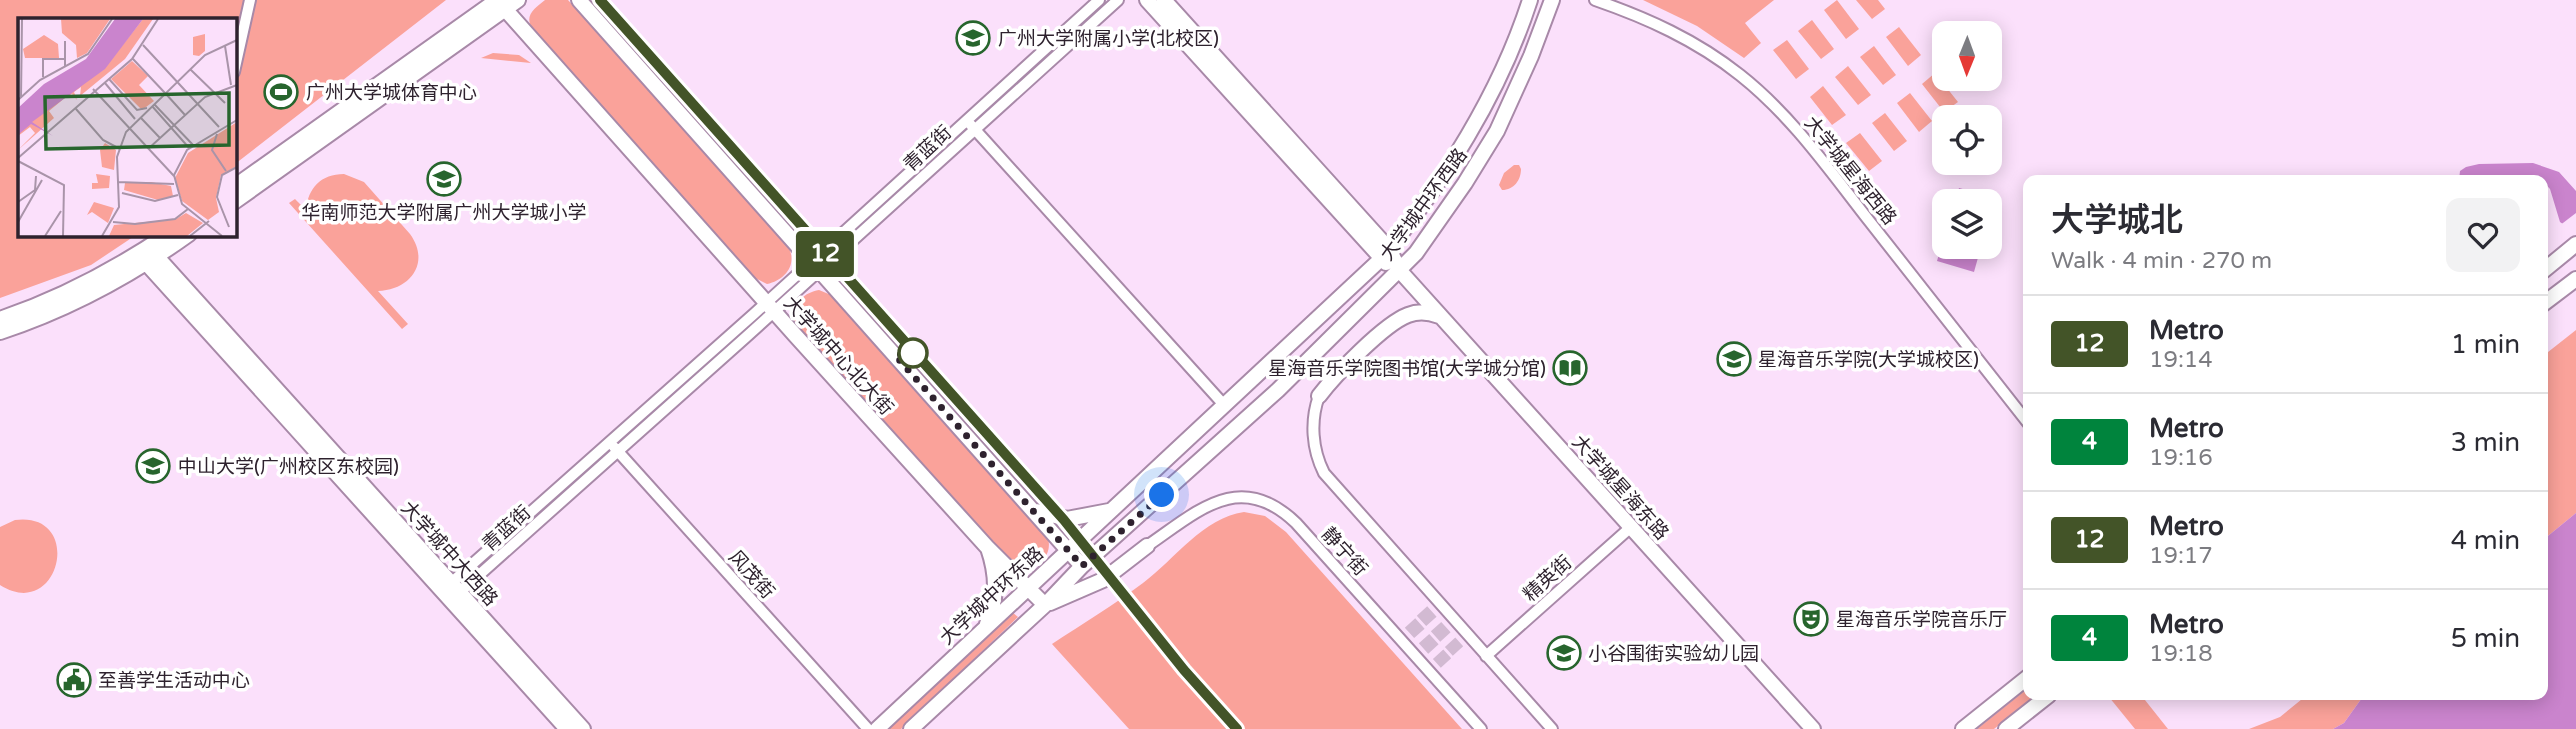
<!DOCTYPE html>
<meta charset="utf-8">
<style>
:root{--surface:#fff;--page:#f2f2f3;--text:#2b2b33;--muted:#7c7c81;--line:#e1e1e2}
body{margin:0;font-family:"Varela Round","Noto Sans SC",sans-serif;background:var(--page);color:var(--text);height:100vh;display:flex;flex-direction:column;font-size:26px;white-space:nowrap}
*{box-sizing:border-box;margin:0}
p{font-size:23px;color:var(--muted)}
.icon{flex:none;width:38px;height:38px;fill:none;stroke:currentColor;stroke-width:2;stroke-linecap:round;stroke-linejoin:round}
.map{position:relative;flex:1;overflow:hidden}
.side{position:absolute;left:2023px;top:175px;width:525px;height:525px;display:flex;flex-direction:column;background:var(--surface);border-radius:14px;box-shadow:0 4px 18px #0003}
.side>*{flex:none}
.badge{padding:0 14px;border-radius:5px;font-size:24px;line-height:46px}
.needle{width:46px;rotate:181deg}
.buttons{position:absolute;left:1932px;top:21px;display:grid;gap:14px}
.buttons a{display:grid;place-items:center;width:70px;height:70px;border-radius:14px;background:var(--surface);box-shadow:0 4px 18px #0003;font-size:35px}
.you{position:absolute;width:35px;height:35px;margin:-18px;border:5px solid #fff;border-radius:50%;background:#1a73e8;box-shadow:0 0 0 10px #1a73e833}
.map>.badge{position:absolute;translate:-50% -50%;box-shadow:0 0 0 4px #fff}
.round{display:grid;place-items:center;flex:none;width:74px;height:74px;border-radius:14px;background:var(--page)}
.head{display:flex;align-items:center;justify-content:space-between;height:119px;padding:0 28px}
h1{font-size:33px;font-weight:600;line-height:52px}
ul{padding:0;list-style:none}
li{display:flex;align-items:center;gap:21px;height:98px;padding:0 28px;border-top:2px solid var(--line)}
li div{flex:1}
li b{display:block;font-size:26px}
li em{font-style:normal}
li .badge{min-width:77px;font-weight:700;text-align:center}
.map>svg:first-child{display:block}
.green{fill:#faa29a}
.water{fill:#ca84cd}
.pier{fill:#fbe0fb}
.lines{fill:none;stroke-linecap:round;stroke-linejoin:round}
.major-tunnel{stroke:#d2bad2;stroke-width:14;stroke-dasharray:14 7;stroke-linecap:butt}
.minor-casing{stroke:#a889a8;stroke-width:14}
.major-casing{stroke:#a889a8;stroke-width:18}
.minor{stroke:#fff;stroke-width:10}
.major{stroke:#fff;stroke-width:14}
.line-casing{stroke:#fff;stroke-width:16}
.line{stroke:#435428;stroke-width:10}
.walk{stroke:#2e222e;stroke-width:7;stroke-dasharray:0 12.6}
.stop-dot{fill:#fff;stroke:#435428;stroke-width:3.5}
.labels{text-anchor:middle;stroke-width:7;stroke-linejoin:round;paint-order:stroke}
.poi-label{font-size:19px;fill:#2e222e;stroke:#fff;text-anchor:start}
.street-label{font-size:19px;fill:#2e222e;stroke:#fff}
.inset-road{fill:none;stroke:#a994a9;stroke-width:2}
.view{fill:#27652d;fill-opacity:0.15;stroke:#27652d;stroke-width:3.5}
.inset-edge{fill:none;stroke:#2e222e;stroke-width:3.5}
</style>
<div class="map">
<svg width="2576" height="729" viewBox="0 0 2576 729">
<rect width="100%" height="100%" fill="#fbe0fb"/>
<path class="green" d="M0 0H446L235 164 234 19H19V234L136 235 91 265 0 298Z
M545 0H568L789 248C797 265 785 280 767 284L755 278 533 29C523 16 535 8 545 0Z
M1643 0H1774L1745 23 1761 43 1744 58 1697 26Z
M1837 0 1859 29 1846 39 1824 10Z
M1856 0H1878L1885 9 1872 19Z
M1812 20 1834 49 1821 59 1798 31Z
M1899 27 1921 55 1908 66 1886 37Z
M1787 40 1809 69 1796 79 1773 50Z
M1874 46 1896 75 1883 85 1860 57Z
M493 53 519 55 531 63 481 58Z
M1848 66 1871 95 1858 105 1835 77Z
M1935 73 1958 102 1944 112 1922 84Z
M1823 86 1846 115 1832 125 1810 97Z
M1910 93 1932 121 1919 132 1897 103Z
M1885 113 1907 141 1894 151 1872 123Z
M1860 133 1882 161 1869 171 1846 143Z
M1514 165H1519L1521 169C1521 180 1514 190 1502 190L1499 185 1504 173Z
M344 174 364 182 410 234C431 263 410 290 378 291L408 324 402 329 289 203 295 199 306 210C308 188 321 174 344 174Z
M819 290 831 295 1047 535C1054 552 1041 569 1023 570L1012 565 796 325C789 308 801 293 819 290Z
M2576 330V513L2543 540V356Z
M1244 512 1265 516 1286 532 1462 729H1129L1052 644C1082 624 1114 605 1143 583 1175 559 1203 518 1244 512Z
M15 520C85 511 60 623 0 585V527Z
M1012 612 1018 617 901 729H886Z
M2028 688V695H2037L1994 729H1977Z
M2111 695H2141L2168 729H2135L2109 697Z
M2307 695H2364L2344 723 2333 729H2249L2280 717Z"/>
<path class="water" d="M2533 163 2559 172 2576 191V233L2560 222 2550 189 2539 177 2526 176 2514 180H2459L2460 171 2466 167 2479 164Z
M1959 188 1995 198 1990 217V201H1955Z
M1944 237V247H1981L1974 272 1937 261Z
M2576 513V729H2333L2344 723 2364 695H2543V540Z"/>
<path class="pier" d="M2576 213V236L2559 226Z"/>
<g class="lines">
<path class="major-tunnel" d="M1422 611 1458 651
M1410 623 1446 663"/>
<defs>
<path id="minor" d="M1595 0C1647 18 1696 40 1740 75 1792 116 1830 171 1870 222 1923 289 1976 356 2028 423
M234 72 250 0
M970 124 1225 406
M1319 396C1310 421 1312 449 1324 473L1552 729
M614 447 868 729
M1147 546C1198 511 1240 469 1296 523L1481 729
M450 587 451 583 755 313 1099 0
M453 594 460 592 746 337 1118 0
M1486 656 1631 527"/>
<path id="major" d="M497 0 795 335 987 547 1045 605
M579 0 1082 566
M1147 0 1386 263
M1164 0 1389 249 1400 271 1813 729
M234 187 497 0
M234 202 518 0
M148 247 583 729
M138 254 567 729
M2543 271 2576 244
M2543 304 2576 279
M0 319C59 299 116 269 168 234
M0 332C67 310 132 275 189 234
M1319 396C1335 375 1384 324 1408 315 1418 311 1429 312 1439 316
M1036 511 1067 519 1109 511
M1050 603 1103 580 1147 546
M987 624C998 598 997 574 988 548
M877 729 1381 259C1444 181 1499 96 1530 0
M911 729 1045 605 1082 566 1278 390 1416 253 1465 183 1497 131 1531 56 1552 0
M1963 729 2028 677
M2006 729 2049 695"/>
</defs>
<use href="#minor" class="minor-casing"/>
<use href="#major" class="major-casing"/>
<use href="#minor" class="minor"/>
<use href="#major" class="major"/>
</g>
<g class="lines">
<defs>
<path id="line" d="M600 0 1064 520 1184 670 1237 729"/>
</defs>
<use href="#line" class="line-casing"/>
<use href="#line" class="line"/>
<path class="walk" d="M913 353 895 355 1082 566 1162 495"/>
</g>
<defs>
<symbol id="school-ring" viewBox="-11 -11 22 22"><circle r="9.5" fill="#fff" stroke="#27652d" stroke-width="1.5"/><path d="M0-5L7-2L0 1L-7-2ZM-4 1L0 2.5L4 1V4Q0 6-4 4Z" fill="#27652d"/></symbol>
<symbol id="stadium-ring" viewBox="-11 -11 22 22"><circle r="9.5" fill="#fff" stroke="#27652d" stroke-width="1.5"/><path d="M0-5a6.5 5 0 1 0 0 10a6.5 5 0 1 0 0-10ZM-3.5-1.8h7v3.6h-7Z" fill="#27652d"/></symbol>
<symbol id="university-ring" viewBox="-11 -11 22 22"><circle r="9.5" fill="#fff" stroke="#27652d" stroke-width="1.5"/><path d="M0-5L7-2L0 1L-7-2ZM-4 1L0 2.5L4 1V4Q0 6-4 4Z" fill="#27652d"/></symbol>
<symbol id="library-ring" viewBox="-11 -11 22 22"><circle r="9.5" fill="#fff" stroke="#27652d" stroke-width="1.5"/><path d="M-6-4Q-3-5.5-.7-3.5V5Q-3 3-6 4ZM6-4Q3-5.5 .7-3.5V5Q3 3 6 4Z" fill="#27652d"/></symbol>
<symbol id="theatre-ring" viewBox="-11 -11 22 22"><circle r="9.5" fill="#fff" stroke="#27652d" stroke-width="1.5"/><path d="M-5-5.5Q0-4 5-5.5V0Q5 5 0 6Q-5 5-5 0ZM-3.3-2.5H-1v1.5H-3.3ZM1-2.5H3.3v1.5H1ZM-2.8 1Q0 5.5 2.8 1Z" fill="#27652d"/></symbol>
<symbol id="civic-ring" viewBox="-11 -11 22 22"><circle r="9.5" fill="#fff" stroke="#27652d" stroke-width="1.5"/><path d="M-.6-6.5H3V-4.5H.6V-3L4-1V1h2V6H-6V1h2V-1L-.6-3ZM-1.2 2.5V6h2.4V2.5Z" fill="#27652d"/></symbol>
</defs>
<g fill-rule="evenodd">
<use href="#school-ring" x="954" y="19" width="38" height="38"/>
<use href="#stadium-ring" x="262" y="73" width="38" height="38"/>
<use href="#school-ring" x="425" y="160" width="38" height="38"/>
<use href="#university-ring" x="1715" y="340" width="38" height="38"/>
<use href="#library-ring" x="1551" y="349" width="38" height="38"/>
<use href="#university-ring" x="134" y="447" width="38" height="38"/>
<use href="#theatre-ring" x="1792" y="600" width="38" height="38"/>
<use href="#school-ring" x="1545" y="634" width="38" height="38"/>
<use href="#civic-ring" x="55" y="661" width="38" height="38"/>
</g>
<circle class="stop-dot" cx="913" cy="353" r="14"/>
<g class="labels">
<g class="poi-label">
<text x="998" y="45">广州大学附属小学(北校区)</text>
<text x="306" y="99">广州大学城体育中心</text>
<text x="444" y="219" text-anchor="middle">华南师范大学附属广州大学城小学</text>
<text x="1758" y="366">星海音乐学院(大学城校区)</text>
<text x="1546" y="375" text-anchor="end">星海音乐学院图书馆(大学城分馆)</text>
<text x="178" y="473">中山大学(广州校区东校园)</text>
<text x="1836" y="626">星海音乐学院音乐厅</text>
<text x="1588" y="660">小谷围街实验幼儿园</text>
<text x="98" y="687">至善学生活动中心</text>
</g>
<g class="street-label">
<text transform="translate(927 148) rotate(-43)" y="7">青蓝街</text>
<text transform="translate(1851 170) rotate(51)" y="7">大学城星海西路</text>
<text transform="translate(1423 204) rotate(-54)" y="7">大学城中环西路</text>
<text transform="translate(839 355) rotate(48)" y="7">大学城中心北大街</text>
<text transform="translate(1621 487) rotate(48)" y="7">大学城星海东路</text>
<text transform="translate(506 528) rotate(-42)" y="7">青蓝街</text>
<text transform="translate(1345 551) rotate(48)" y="7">静宁街</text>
<text transform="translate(450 553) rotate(48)" y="7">大学城中大西路</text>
<text transform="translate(752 574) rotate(48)" y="7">风茂街</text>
<text transform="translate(1547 578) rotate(-42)" y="7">精英街</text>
<text transform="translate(991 595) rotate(-43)" y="7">大学城中环东路</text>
</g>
</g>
<g transform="translate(18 18)">
<rect width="219" height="219" fill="#fbe0fb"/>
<path d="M43 1H92L69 35 59 40 58 27 44 15ZM125 1H135L107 41 62 78 63 69 56 74 59 82 54 76 48 79 31 93 36 100 0 132 17 115 12 109 0 118V115L43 79 85 52ZM187 16V33L181 38 175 37V19ZM26 17 40 26 41 40H7L5 31ZM114 43 130 58 121 67 136 83 124 92 93 61ZM219 104V148L203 157 198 180 201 194 190 202 164 183 157 160 170 135ZM87 125 98 132 96 152 84 149 82 132ZM78 156 92 158 91 170 74 171V165H80ZM133 164 153 168 155 178 140 182 106 172 107 165ZM76 184 96 190 90 205 74 194 69 197ZM168 195 185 205 169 218H91L96 207 158 201Z" fill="#faa29a"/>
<path d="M97 1H125L87 51 14 104 35 118 13 106 1 116 0 90 26 66 68 41Z" fill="#ca84cd"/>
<path class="inset-road" d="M125 27 201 109M207 28 213 67M115 41 147 75M47 48V23M173 52 207 85M25 59V41H47M91 61 119 92 129 90M87 65 117 101M75 71 156 158M148 76 167 97M3 80 4 1M0 82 22 62 70 36 94 1M136 86 176 128M134 88 172 131M58 91 85 122 102 131M123 100 142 120M199 116 194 132 208 153M130 131 187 79 219 67M0 140 114 41 140 1M0 143 46 167 45 218M100 164 156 166M104 175 137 183 160 177M0 184 17 172 18 158M0 204 24 162M95 204 117 206 157 201 170 191M211 209 199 179 204 157 219 149M27 218 43 193M84 218 101 189 99 139 108 114 187 37 219 22M172 218 191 203M204 218 164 186 156 157 169 132 219 102"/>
<path class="view" d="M211 75V127L28 131 27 79Z"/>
<rect width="219" height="219" class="inset-edge"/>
</g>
</svg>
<div class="buttons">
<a><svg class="needle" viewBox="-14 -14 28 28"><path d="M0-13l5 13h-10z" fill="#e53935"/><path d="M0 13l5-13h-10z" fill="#7c7c81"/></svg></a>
<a><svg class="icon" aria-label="locate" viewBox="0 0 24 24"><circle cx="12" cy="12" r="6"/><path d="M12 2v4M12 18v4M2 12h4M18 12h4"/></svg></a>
<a><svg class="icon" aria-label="layers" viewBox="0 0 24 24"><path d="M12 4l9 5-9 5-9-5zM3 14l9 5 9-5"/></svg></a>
</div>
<div class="you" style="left:1162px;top:495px"></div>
<b class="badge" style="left:825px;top:254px;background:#435428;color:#fff">12</b>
<section class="side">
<div class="head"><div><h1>大学城北</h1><p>Walk · 4 min · 270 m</p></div><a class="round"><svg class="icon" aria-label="heart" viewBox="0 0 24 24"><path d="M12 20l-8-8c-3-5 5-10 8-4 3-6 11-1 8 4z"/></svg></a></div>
<ul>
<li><span class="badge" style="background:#435428;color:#fff">12</span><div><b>Metro</b><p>19:14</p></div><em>1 min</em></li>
<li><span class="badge" style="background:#00843d;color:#fff">4</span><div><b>Metro</b><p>19:16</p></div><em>3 min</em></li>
<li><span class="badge" style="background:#435428;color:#fff">12</span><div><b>Metro</b><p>19:17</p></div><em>4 min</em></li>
<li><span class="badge" style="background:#00843d;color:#fff">4</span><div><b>Metro</b><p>19:18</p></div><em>5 min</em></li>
</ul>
</section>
</div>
